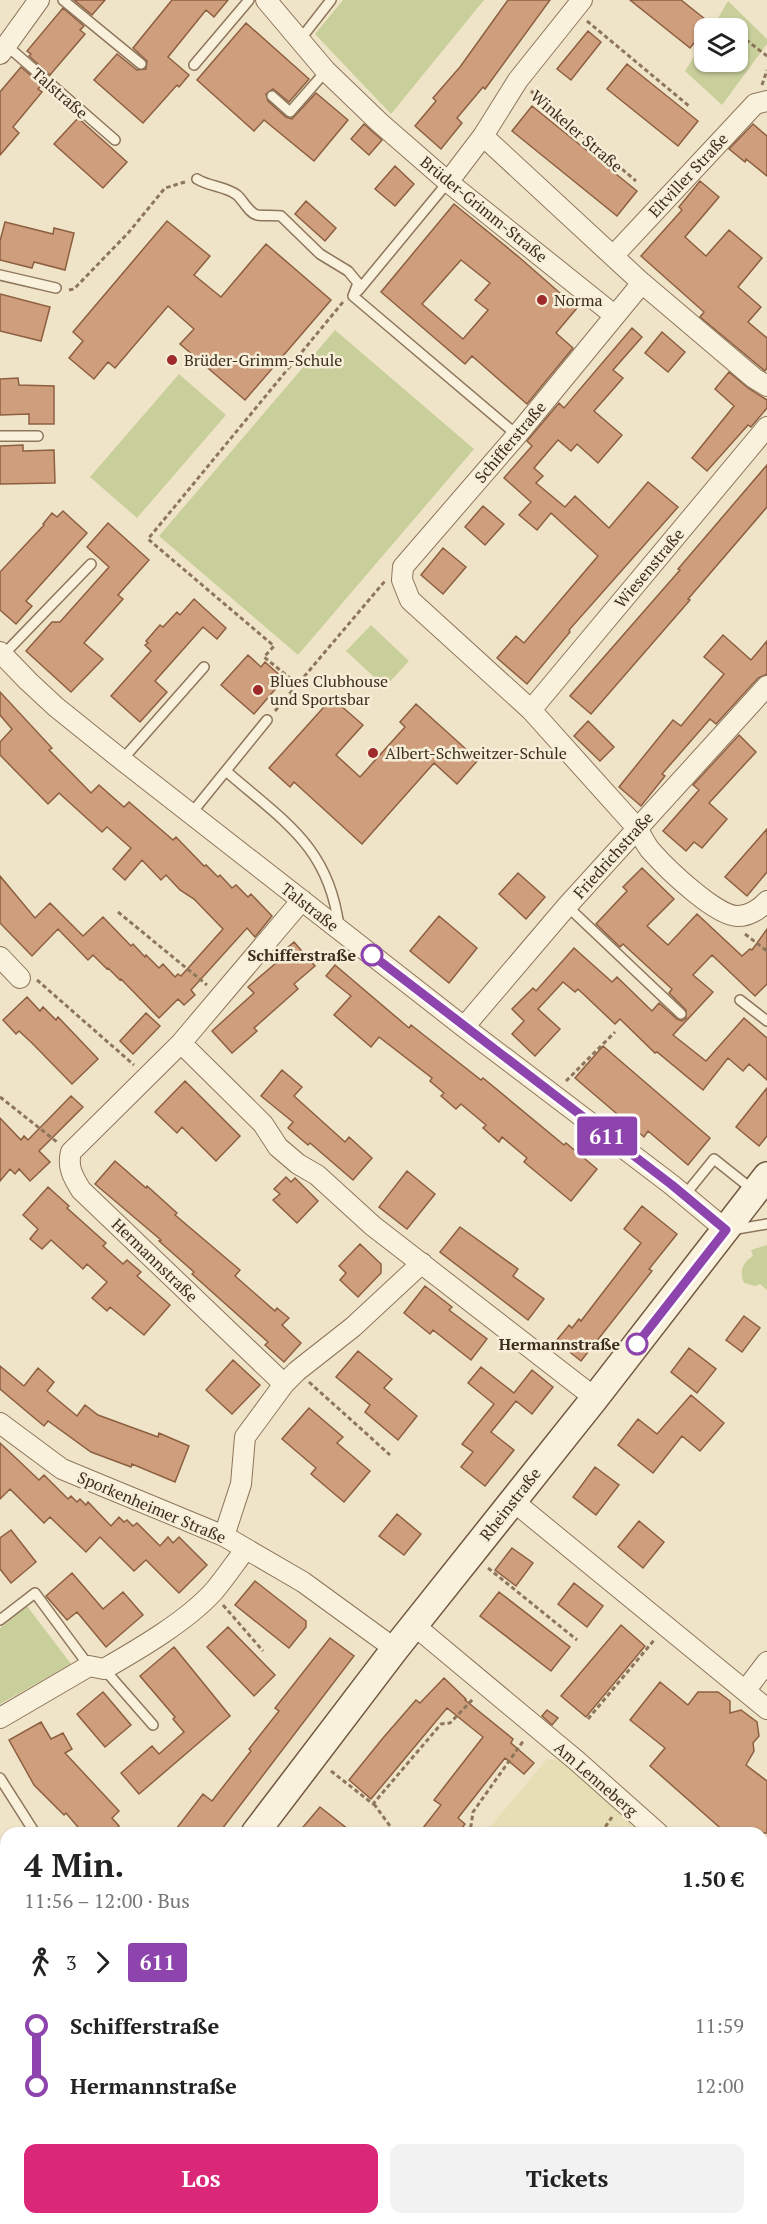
<!DOCTYPE html>
<html lang="de">
<meta charset="utf-8">
<style>
:root{--surface:#fff;--page:#f2f2f2;--text:#222;--muted:#767676;--accent:#db2777}
body{margin:0;font-family:"PT Serif",serif;background:var(--page);color:var(--text);height:100vh;display:flex;flex-direction:column;font-size:22px;white-space:nowrap}
*{box-sizing:border-box;margin:0}
p{font-size:20px;color:var(--muted)}
.icon{flex:none;width:33px;height:33px;fill:none;stroke:currentColor;stroke-width:2;stroke-linecap:round;stroke-linejoin:round}
.map{position:relative;flex:1;overflow:hidden}
.panel{position:absolute;left:0px;top:1827px;width:768px;height:398px;display:flex;flex-direction:column;background:var(--surface);border-radius:18px 18px 0 0;box-shadow:0 2px 4px #0004}
.panel>*{flex:none}
.badge{padding:0 12px;border-radius:4px;font-size:21px;line-height:39px}
.controls{position:absolute;left:694px;top:18px;display:grid;gap:12px}
.controls a{display:grid;place-items:center;width:54px;height:54px;border-radius:12px;background:var(--surface);box-shadow:0 2px 4px #0004;font-size:30px}
.map>.badge{position:absolute;translate:-50% -50%;box-shadow:0 0 0 3px #fff}
.legs{display:flex;align-items:center;gap:9px;height:66px;padding:0 24px;font-size:20px}
.legs p{margin-inline-start:auto}
.headline{display:flex;align-items:center;justify-content:space-between;height:102px;padding:0 24px}
h1{font-size:33px;font-weight:700;line-height:45px}
.action{display:flex;gap:12px;margin-top:auto;padding:12px 24px}
.action a{flex:1;height:69px;border-radius:12px;background:var(--accent);color:#fff;font-size:24px;font-weight:700;line-height:69px;text-align:center}
.action a+a{background:var(--page);color:var(--text)}
ul{padding:0 24px;list-style:none}
li{display:flex;align-items:center;gap:21px;height:60px;font-size:22px}
li i{display:grid;place-items:center;width:9px;height:100%;margin:0 8px;background:currentColor}
li i::after{content:'';width:15px;height:15px;margin:-8px;border:4px solid;border-radius:50%;background:var(--surface)}
li p{margin-inline-start:auto}
li:first-child i{background:linear-gradient(#0000 50%,currentColor 0)}
li:last-child i{background:linear-gradient(currentColor 50%,#0000 0)}
.map>svg:first-child{display:block}
.farmland{fill:#e6deb5}
.green{fill:#c9cf9b}
.building{fill:#cf9f7d;stroke:#8d5f41;stroke-width:1.5;fill-rule:evenodd}
.lines{fill:none;stroke-linecap:round;stroke-linejoin:round}
.lane-casing{stroke:#8d765c;stroke-width:12}
.street-casing{stroke:#8d765c;stroke-width:22}
.secondary-casing{stroke:#6f573f;stroke-width:30}
.path{stroke:#8d765c;stroke-width:3;stroke-dasharray:4.5 3;stroke-linecap:butt}
.lane{stroke:#faf1dc;stroke-width:9}
.street{stroke:#faf1dc;stroke-width:20}
.secondary{stroke:#faf1dc;stroke-width:27}
.line-1-casing{stroke:#fff;stroke-width:14}
.line-1{stroke:#8e44ad;stroke-width:9}
.poi-dot{fill:#9e2a2b;stroke:#f7eed8;stroke-width:2}
.stop-1-dot{fill:#fff;stroke:#8e44ad;stroke-width:3}
.labels{text-anchor:middle;stroke-width:5;stroke-linejoin:round;paint-order:stroke}
.street-label{font-size:16px;fill:#3d2e20;stroke:#f7eed8}
.poi-label{font-size:16px;fill:#3d2e20;stroke:#f7eed8;text-anchor:start}
.stop-label{font-size:16px;font-weight:bold;fill:#3d2e20;stroke:#f7eed8;text-anchor:end}
</style>
<div class="map">
<svg width="767" height="2224" viewBox="0 0 767 2224">
<rect width="100%" height="100%" fill="#f0e4c8"/>
<path class="farmland" d="M547 1759 577 1761 658 1833H485Z
M762 1933 767 1939V2050L762 2057Z
M762 2164 767 2169V2224H242L246 2218H762Z"/>
<path class="green" d="M343 0H484L391 114 315 34Z
M728 1 767 39V44L722 105 685 71 705 39V62H738V28H712Z
M335 330 474 449 298 655 159 536Z
M179 374 226 415 137 518 90 477Z
M371 625 409 661 385 687 346 651Z
M767 1245V1290L760 1284 755 1286 744 1283C739 1271 743 1262 753 1256L751 1250Z
M27 1606 71 1664 0 1704V1628Z
M11 2219H96L101 2224H10Z"/>
<path class="building" d="M74 0H105L92 15Z
M172 0H228L214 17 206 10 168 57 189 75 179 87 177 85 143 123 94 80 117 54 137 70 146 69 147 61 133 48Z
M508 0H550L485 89 483 87 457 118 462 123 441 149 415 126 436 101 433 98 460 67Z
M630 0H681L710 23 690 48Z
M63 8 84 26 80 30 85 34 50 75 29 56 31 54 27 51Z
M246 23 309 79 289 102 273 89 266 94 268 101 286 117 292 119 316 93 348 120 314 161 264 120 254 131 197 80Z
M588 31 601 42 571 80 557 69Z
M627 64 698 121 678 146 607 89Z
M21 67 42 85 38 89 42 92 13 127 19 133 0 155V92Z
M532 106 637 191 617 216 512 131Z
M78 118 127 162 103 188 54 144Z
M364 124 382 140 369 155 351 139Z
M753 124 767 136V176L746 159 745 162 729 149Z
M395 166 414 184 395 206 375 189Z
M700 181 719 197 685 237 706 256 729 230 762 258 738 287 761 307 748 322 767 338V368L765 371 700 317 704 312 641 256 682 210 679 207Z
M306 201 336 228 325 241 295 214Z
M454 204 520 258 577 308 556 333 573 348 527 404 472 356 465 364 381 292ZM461 260 490 283 475 300 488 310 463 339 422 304Z
M167 221 210 256 194 275 221 297 266 244 331 300 245 400 180 344 194 329 168 306 115 368 108 362 94 379 69 358 83 341 73 332Z
M5 222 53 234 54 228 74 233 65 270 34 262 32 268 0 260V241Z
M0 294 50 307 41 341 0 331Z
M632 328 642 337 613 370 623 378 594 411 622 435 598 463 577 444 571 451 558 440 534 468 543 476 536 483 565 507 575 496 609 528 648 482 678 507 569 630 570 632 527 684 497 658 516 636 524 643 598 556 551 513 537 530 519 515 531 502 504 478 532 446 527 441 559 403 564 408Z
M662 332 685 352 668 372 645 353Z
M729 372 748 388 767 400V408L751 427 748 425 707 471 692 458 734 406 715 389Z
M18 378 19 385 54 386V424H29V414L0 415V379Z
M23 445V451L54 450 55 483 0 484V446Z
M767 465V507L688 599 690 600 591 714 570 696 680 570 678 569Z
M483 506 504 524 485 545 465 527Z
M63 511 87 533 26 601 32 606 16 624 0 610V572L44 525 43 524 52 513 57 517Z
M108 523 149 560 118 595 123 599 84 643 103 659 71 692 26 651 52 622H60L109 567 87 547Z
M443 548 466 567 443 594 421 575Z
M194 599 226 628 217 639 203 627 155 681 167 692 140 722 111 696 151 651 145 645 148 643 146 641 160 625 163 627 177 612 180 615Z
M723 635 751 660 767 641V674L758 678 716 724 710 719 662 774 665 776 641 806 619 787 673 720 681 726 724 674 704 657Z
M248 655 261 667 265 662 284 679 254 714 221 685Z
M0 692 52 748 49 750 91 793 99 785 124 807 129 802 173 840 176 837 204 866 206 865 218 877 220 875 232 888 236 885 248 897 251 894 272 916 255 937 247 928 191 990 195 995 184 1005 178 999 159 1018 121 979 120 980 108 968 107 969 93 955 88 960 58 929 32 956 0 923V876L35 918 50 903 83 936 103 917 131 946 133 944 145 957 146 955 159 968 163 964 175 977 178 974 181 976 223 929 194 899 180 890 166 875 161 880 142 860 125 880 113 869 131 848 107 827 102 832 59 793 48 804 0 755V742L12 729 0 715Z
M332 698 363 725 336 755 360 777 405 727 400 722 416 704 478 760 457 784 434 763 362 844 294 782 290 787 269 768Z
M588 721 614 747 600 761 574 736Z
M739 735 756 752 709 803 727 819 702 848 694 842 686 851 663 831 699 790 693 785Z
M767 829V872L747 896 725 877Z
M642 868 674 899 647 926 668 945 697 914 742 956 750 949 752 950 767 929V984L755 996 712 955 693 975 713 992 673 1035 706 1061 744 1018 767 1038V1080L749 1064 743 1071 728 1058 703 1090 657 1052 655 1053 620 1019 615 1024 578 989 575 992 563 982 538 1009 560 1029 535 1056 512 1034 524 1021 512 1009 533 988 536 991 574 948 612 982 617 977 652 1011 659 1003 677 1019 682 1021 686 1018V1010L669 993 672 989 623 944 620 947 596 924 627 891 623 887Z
M518 873 545 897 526 919 499 894Z
M439 916 477 948 449 983 410 951Z
M294 942 315 966 294 984 298 989 254 1028 257 1031 232 1053 212 1031 254 993 248 987 276 963 273 960Z
M335 965 409 1028 411 1025 481 1080 483 1078 564 1145 566 1143 597 1169 571 1201 524 1162 527 1158 502 1137 499 1142 483 1128 486 1125 461 1104 456 1109 441 1096 444 1093 430 1081 432 1078 379 1037 371 1047 334 1015 351 996 326 976Z
M27 997 40 1011 43 1007 56 1020 58 1017 98 1059 72 1084 32 1043 19 1031 16 1034 3 1020Z
M146 1013 160 1026 133 1054 120 1041Z
M603 1046 710 1138 688 1165 648 1131 644 1137 575 1078Z
M282 1070 302 1087 294 1096 345 1142 349 1137 372 1158 353 1180 310 1143 308 1145 288 1128 293 1122 261 1096Z
M185 1081 240 1136 216 1161 182 1127 177 1133 155 1112Z
M767 1088V1136L759 1146 736 1127Z
M71 1096 83 1107 39 1151 50 1162 30 1181 19 1169 15 1174 10 1169 0 1181V1118L21 1140 24 1136 28 1140Z
M115 1161 146 1188 147 1186 177 1213 175 1215 240 1270 235 1276 275 1311 277 1308 289 1318 282 1325 301 1343 284 1362 265 1345 268 1342 192 1274 194 1272 159 1241 161 1240 95 1184Z
M407 1171 435 1194 407 1229 379 1207Z
M286 1177 291 1182 295 1178 318 1201 297 1223 273 1200 280 1194 274 1189Z
M48 1187 69 1206 67 1208 106 1243 103 1246 123 1264 127 1260 141 1272 137 1276 170 1305 144 1335 110 1307 107 1311 92 1298 107 1282 87 1264 83 1269 51 1240 42 1249 30 1239 38 1229 23 1215Z
M642 1206 677 1234 649 1269 652 1271 581 1361 556 1341 569 1325 572 1328 579 1319 581 1321 641 1243 624 1229Z
M460 1227 518 1269 513 1276 544 1299 528 1320 440 1252Z
M360 1244 381 1264V1273L358 1297 340 1280 346 1273 339 1266Z
M425 1286 452 1307 449 1310 487 1339 471 1360 433 1330 430 1334 404 1313Z
M744 1316 760 1328 742 1352 726 1340Z
M689 1348 716 1369 697 1393 671 1372Z
M358 1351 392 1379 384 1388 417 1416 398 1440 365 1412 370 1405 336 1377Z
M233 1360 260 1385 232 1414 206 1390Z
M0 1366 24 1386 38 1368 54 1382 47 1391 77 1416 85 1405 98 1415 158 1437 159 1433 189 1446 175 1482 132 1464 131 1467 91 1452 48 1421 44 1426 0 1389Z
M481 1367 514 1393 532 1370 553 1387 532 1414 516 1401 491 1432 514 1450 485 1486 461 1467 473 1452 462 1444 494 1404 468 1383Z
M691 1395 724 1423 700 1451 682 1436 653 1473 618 1445 638 1419 657 1434Z
M309 1408 343 1437 337 1443 370 1471 344 1502 311 1474 316 1468 282 1439Z
M0 1443 39 1480 44 1475 68 1499 71 1496 77 1502 80 1499 86 1505 88 1502 111 1526 119 1517 124 1522 127 1520 133 1526 137 1523 160 1546 168 1537 173 1543 179 1537 207 1565 179 1593 146 1560 134 1571 100 1537 86 1552 50 1517 44 1523 10 1489 0 1499Z
M595 1467 619 1485 596 1515 573 1497Z
M397 1514 421 1534 404 1555 379 1536Z
M639 1521 664 1542 643 1568 618 1547Z
M11 1530 36 1562 11 1583 0 1569V1538Z
M512 1548 533 1563 516 1586 495 1570Z
M72 1573 103 1609 123 1592 143 1615 106 1647 77 1612 67 1620 46 1596Z
M255 1581 306 1621V1627L289 1648 235 1605Z
M574 1583 603 1606 587 1627 558 1604Z
M499 1592 570 1647 551 1671 480 1616Z
M621 1625 645 1646 586 1717 561 1696Z
M228 1627 275 1675 254 1696 207 1647Z
M330 1638 354 1656 219 1833H173L203 1794 212 1801 251 1751 249 1749 279 1711 275 1708Z
M174 1647 230 1716 139 1794 121 1773 152 1746 159 1754 184 1732 173 1719 175 1717 140 1676Z
M444 1678 466 1699 465 1700 513 1739 511 1743 534 1763 524 1774 505 1758 458 1818 465 1824 458 1833H419L441 1805 434 1800 483 1737 447 1708 371 1799 349 1780 383 1738 416 1700 420 1703Z
M660 1682 688 1705 698 1692H718L730 1701V1713L741 1710 757 1722 759 1736 753 1743 754 1751 746 1765 767 1781V1833H726L650 1766 665 1748 630 1720Z
M103 1692 131 1725 105 1747 77 1714Z
M547 1710 558 1718 552 1725 542 1716Z
M41 1722 51 1739 63 1733 72 1749 65 1753 119 1811 112 1818 119 1826 110 1833H83L66 1813 64 1815 34 1785 9 1740Z
M320 1807 353 1833H298Z"/>
<g class="lines">
<defs>
<path id="lane" d="M63 0 141 64
M299 41 331 0
M6 45 115 140
M194 65 249 0
M272 96 290 112 326 71
M197 179C210 187 225 186 237 195 243 200 249 213 257 215 264 216 274 215 281 216L320 254 348 271 358 283 353 296
M0 275 56 288
M358 291 448 182
M353 296 517 435
M0 436H38
M3 655 91 564
M122 760 204 667
M226 771C283 821 329 846 339 927
M190 815 267 720
M567 906 681 1014
M740 1000 767 1021
M684 1196 714 1159 753 1190
M731 1230 767 1224
M0 1620 35 1593 89 1666
M104 1669 153 1725
M0 1778 35 1833"/>
<path id="street" d="M266 0 326 71 379 122 448 182 614 315
M0 54 39 0
M483 136 642 283
M448 182 483 136 518 80 582 0
M614 255 755 104 767 101
M767 386 754 378 642 283 517 435 403 567 402 580 410 600 531 710 637 828C642 836 646 846 652 852 667 869 717 917 738 916 749 916 760 909 767 901
M0 652 28 681 56 707 122 760 464 1027 672 1185 726 1230
M531 710 767 427
M302 900 181 1043 71 1152C67 1167 73 1177 81 1190L284 1384 297 1371 353 1327 422 1263
M0 957 20 978
M464 1027 567 906 767 686
M181 1043 263 1124 278 1147 298 1164 317 1175 373 1226 595 1398
M0 1423 62 1469 224 1536 303 1582 395 1649
M513 1501 767 1709
M224 1536 241 1484 245 1437 284 1384
M415 1626 577 1761 658 1833
M745 1691 767 1662
M0 1718 89 1666 104 1669C139 1649 187 1621 214 1591 225 1578 235 1563 245 1550
M762 1933 767 1939
M216 2218 223 2224"/>
<path id="secondary" d="M255 1833 395 1649 595 1398 767 1176
M0 2172 6 2164"/>
</defs>
<use href="#lane" class="lane-casing"/>
<use href="#street" class="street-casing"/>
<use href="#secondary" class="secondary-casing"/>
<path class="path" d="M587 21 689 106
M740 35 767 56
M762 85 767 70
M531 91 636 181
M69 290 74 289 129 232 165 188 185 182
M297 684 264 657 274 646 148 539 343 302
M275 711 385 581
M118 912 207 985
M745 934 767 951
M37 980 134 1065
M566 1081 615 1032
M0 1097 57 1142
M309 1382 390 1455
M488 1568 577 1640
M223 1605 263 1651
M588 1719 655 1639
M331 1771 373 1804 441 1724 450 1723 474 1698
M374 1804 390 1826 389 1833
M465 1833 471 1826 473 1812 524 1740
M601 1833 612 1817
M702 2224 707 2218"/>
<use href="#lane" class="lane"/>
<use href="#street" class="street"/>
<use href="#secondary" class="secondary"/>
</g>
<g class="lines">
<defs>
<path id="line-1" d="M372 955 672 1185 726 1230 637 1344"/>
</defs>
<use href="#line-1" class="line-1-casing"/>
<use href="#line-1" class="line-1"/>
</g>
<g class="poi-dot">
<circle cx="542" cy="300" r="6"/>
<circle cx="172" cy="360" r="6"/>
<circle cx="258" cy="690" r="6"/>
<circle cx="373" cy="753" r="6"/>
</g>
<g class="stop-1-dot">
<circle cx="372" cy="955" r="10"/>
<circle cx="637" cy="1344" r="10"/>
</g>
<g class="labels">
<g class="street-label">
<text transform="translate(60 93) rotate(41)" y="6">Talstraße</text>
<text transform="translate(577 131) rotate(41)" y="6">Winkeler Straße</text>
<text transform="translate(688 175) rotate(-47)" y="6">Eltviller Straße</text>
<text transform="translate(484 209) rotate(39)" y="6">Brüder-Grimm-Straße</text>
<text transform="translate(510 442) rotate(-50)" y="6">Schifferstraße</text>
<text transform="translate(649 568) rotate(-50)" y="6">Wiesenstraße</text>
<text transform="translate(613 855) rotate(-48)" y="6">Friedrichstraße</text>
<text transform="translate(310 907) rotate(38)" y="6">Talstraße</text>
<text transform="translate(155 1260) rotate(44)" y="6">Hermannstraße</text>
<text transform="translate(510 1504) rotate(-52)" y="6">Rheinstraße</text>
<text transform="translate(152 1507) rotate(23)" y="6">Sporkenheimer Straße</text>
<text transform="translate(596 1779) rotate(41)" y="6">Am Lenneberg</text>
</g>
<g class="poi-label">
<text x="554" y="306">Norma</text>
<text x="184" y="366">Brüder-Grimm-Schule</text>
<text x="270" y="687">Blues Clubhouse<tspan x="270" dy="18">und Sportsbar</tspan></text>
<text x="385" y="759">Albert-Schweitzer-Schule</text>
</g>
<g class="stop-label">
<text x="356" y="961">Schifferstraße</text>
<text x="620" y="1350">Hermannstraße</text>
</g>
</g>
</svg>
<div class="controls">
<a><svg class="icon" aria-label="layers" viewBox="0 0 24 24"><path d="M12 4l9 5-9 5-9-5zM3 14l9 5 9-5"/></svg></a>
</div>
<b class="badge" style="left:607px;top:1136px;background:#8e44ad;color:#fff">611</b>
<section class="panel">
<div class="headline"><div><h1>4 Min.</h1><p>11:56 – 12:00 · Bus</p></div><b>1.50 €</b></div>
<div class="legs"><svg class="icon" aria-label="walk" viewBox="0 0 24 24"><circle cx="13" cy="4" r="2"/><path d="M13 8l-2 6 4 7M11 14l-3 7M7 12l3-4h3l4 4"/></svg>3<svg class="icon" aria-label="forward" viewBox="0 0 24 24"><path d="M9 5l7 7-7 7"/></svg><b class="badge" style="background:#8e44ad;color:#fff">611</b></div>
<ul>
<li><i style="color:#8e44ad"></i><b>Schifferstraße</b><p>11:59</p></li>
<li><i style="color:#8e44ad"></i><b>Hermannstraße</b><p>12:00</p></li>
</ul>
<div class="action"><a>Los</a><a>Tickets</a></div>
</section>
</div>
